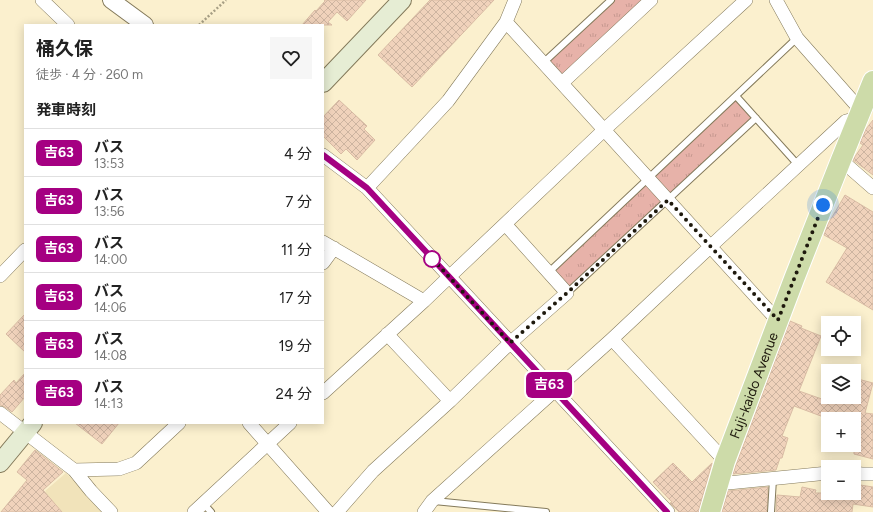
<!DOCTYPE html>
<html lang="ja">
<meta charset="utf-8">
<style>
:root{--surface:#fff;--page:#f6f6f6;--text:#222;--muted:#767676;--line:#e0e0e0}
body{margin:0;font-family:Figtree,"Noto Sans JP",sans-serif;background:var(--page);color:var(--text);height:100vh;display:flex;flex-direction:column;font-size:15px;white-space:nowrap}
*{box-sizing:border-box;margin:0}
p{font-size:13px;color:var(--muted)}
.icon{flex:none;width:22px;height:22px;fill:none;stroke:currentColor;stroke-width:2;stroke-linecap:round;stroke-linejoin:round}
.map{position:relative;flex:1;overflow:hidden}
.drawer{position:absolute;left:24px;top:24px;width:300px;height:400px;display:flex;flex-direction:column;background:var(--surface);border-radius:0px;box-shadow:0 2px 10px #0003}
.drawer>*{flex:none}
.badge{padding:0 8px;border-radius:6px;font-size:14px;line-height:26px}
.tools{position:absolute;left:821px;top:316px;display:grid;gap:8px}
.tools a{display:grid;place-items:center;width:40px;height:40px;border-radius:0px;background:var(--surface);box-shadow:0 2px 10px #0003;font-size:20px}
.you{position:absolute;width:20px;height:20px;margin:-10px;border:3px solid #fff;border-radius:50%;background:#1a73e8;box-shadow:0 0 0 6px #1a73e833}
.map>.badge{position:absolute;translate:-50% -50%;box-shadow:0 0 0 2px #fff}
h2{padding:0 12px;font-size:15px;line-height:36px}
.round{display:grid;place-items:center;flex:none;width:42px;height:42px;border-radius:0px;background:var(--page)}
.head{display:flex;align-items:center;justify-content:space-between;height:68px;padding:0 12px}
h1{font-size:19px;font-weight:700;line-height:30px}
ul{padding:0;list-style:none}
li{display:flex;align-items:center;gap:12px;height:48px;padding:0 12px;border-top:1px solid var(--line)}
li div{flex:1}
li b{display:block;font-size:15px}
li em{font-style:normal}
li .badge{min-width:44px;font-weight:700;text-align:center}
.map>svg:first-child{display:block}
.built{fill:#f1e3ba}
.park{fill:url(#park-tufts)}
.building{fill:url(#building-cross-hatch);stroke:#d9bca4}
.lines{fill:none;stroke-linecap:round;stroke-linejoin:round}
.service-casing{stroke:#847a5b;stroke-width:8}
.minor-casing{stroke:#847a5b;stroke-width:14}
.tertiary-casing{stroke:#847a5b;stroke-width:18}
.secondary-casing{stroke:#847a5b;stroke-width:20}
.primary-casing{stroke:#fff;stroke-width:22}
.path{stroke:#a69e84;stroke-width:2.5;stroke-dasharray:2 2;stroke-linecap:butt}
.service{stroke:#fff;stroke-width:6}
.minor{stroke:#fff;stroke-width:13}
.tertiary{stroke:#fff;stroke-width:16}
.secondary{stroke:#e6edd4;stroke-width:18}
.primary{stroke:#cddba9;stroke-width:20}
.line-casing{stroke:#fff;stroke-width:9}
.line{stroke:#a50082;stroke-width:6}
.walk{stroke:#1e190d;stroke-width:4;stroke-dasharray:0 7.2}
.stop-dot{fill:#fff;stroke:#a50082;stroke-width:2}
.labels{text-anchor:middle;stroke-width:3;stroke-linejoin:round;paint-order:stroke}
.street-label{font-size:14px;fill:#1e190d;stroke:#fdfdfd}
</style>
<div class="map">
<svg width="873" height="512" viewBox="0 0 873 512">
<defs>
<pattern id="park-tufts" width="24" height="20" patternUnits="userSpaceOnUse"><rect width="24" height="20" fill="#e7b2a9"/><path d="M3 7l-1-3M5 7V3M7 7l1-3M15 17l-1-3M17 17v-4M19 17l1-3" fill="none" stroke="#c69890"/></pattern>
<pattern id="building-cross-hatch" width="8" height="8" patternUnits="userSpaceOnUse"><rect width="8" height="8" fill="#f0d2bb"/><path d="M0 0l8 8M0 8l8-8" fill="none" stroke="#cdb4a0"/></pattern>
</defs>
<rect width="100%" height="100%" fill="#fbf0ce"/>
<path class="built" d="M66 473 104 512H23L46 492 45 491Z"/>
<path class="park" d="M611 0H651L562 83 543 63Z
M736 96 756 118 567 293 549 272Z"/>
<path class="building" d="M324 0H366L347 21 337 12 328 22 332 25H302L315 10 316 11 325 1Z
M430 0H494L412 87 378 55Z
M339 100 367 126 364 129 375 140 357 160 346 149 341 154 323 136V117Z
M873 120V175L853 160 856 155 863 145 860 143 866 129Z
M845 195 873 212V310L826 282 847 248 824 235 828 224Z
M25 314V352L6 334Z
M790 321 802 326 801 328 821 336 799 391 836 404 838 397H854V378L873 383 865 413 873 414V459L854 454V419H829L794 406 782 436 788 438 782 458H780L776 470 733 474 736 465Z
M25 373V397L12 412 5 407 0 405V395L14 380 16 383Z
M75 423H119L102 444Z
M35 450 63 472 43 490 62 512H1L27 480 17 472Z
M673 463 692 482 712 463 699 509V512H679L670 503 672 502 653 482Z
M854 484 873 487V507L853 504 852 512H776L777 495 800 497 802 487 816 490 815 493H854Z
M768 487 767 512H722L728 491Z"/>
<g class="lines">
<defs>
<path id="service" d="M543 63 611 0
M736 96 799 166
M549 272 797 38
M567 293 756 118
M434 501 546 512
M203 503 211 512
M771 512 773 479"/>
<path id="minor" d="M42 0 68 25
M506 22 778 321
M562 83 651 0
M323 155 367 188 668 512
M841 160 873 188
M367 188 448 101 506 22 515 0
M323 242 424 301
M323 263 334 248
M0 276 25 250
M387 334 450 401
M612 339 725 461
M323 393 424 301 449 277 604 130 746 0
M0 413 74 470 91 491 111 512
M249 423 328 512
M74 470 119 469 136 463 179 423
M854 473 862 474H873
M718 484 828 473
M194 512 290 423
M337 512 373 471 450 401 510 343 567 293 505 224
M424 512 432 501 612 339 711 246 846 121 858 118 857 106 797 38 776 0"/>
<path id="tertiary" d="M111 0 145 25"/>
<path id="secondary" d="M323 83 402 0
M0 463 33 423"/>
<g id="primary">
<path id="s1" d="M710 512 725 461 794 279 841 160 873 81"/>
</g>
</defs>
<use href="#service" class="service-casing"/>
<use href="#minor" class="minor-casing"/>
<use href="#tertiary" class="tertiary-casing"/>
<use href="#secondary" class="secondary-casing"/>
<use href="#primary" class="primary-casing"/>
<path class="path" d="M199 25 226 0"/>
<use href="#service" class="service"/>
<use href="#minor" class="minor"/>
<use href="#tertiary" class="tertiary"/>
<use href="#secondary" class="secondary"/>
<use href="#primary" class="primary"/>
</g>
<g class="lines">
<defs>
<path id="line" d="M323 155 367 188 667 512"/>
</defs>
<use href="#line" class="line-casing"/>
<use href="#line" class="line"/>
<path class="walk" d="M432 259 428 254 510 343 567 293 668 200 778 320 823 205"/>
</g>
<circle class="stop-dot" cx="432" cy="259" r="8"/>
<g class="labels">
<g class="street-label">
<text dy="5" stroke="none"><textPath href="#s1" startOffset="134">Fuji-kaido Avenue</textPath></text>
</g>
</g>
</svg>
<div class="tools">
<a><svg class="icon" aria-label="locate" viewBox="0 0 24 24"><circle cx="12" cy="12" r="6"/><path d="M12 2v4M12 18v4M2 12h4M18 12h4"/></svg></a>
<a><svg class="icon" aria-label="layers" viewBox="0 0 24 24"><path d="M12 4l9 5-9 5-9-5zM3 14l9 5 9-5"/></svg></a>
<a>+</a>
<a>−</a>
</div>
<div class="you" style="left:823px;top:205px"></div>
<b class="badge" style="left:549px;top:385px;background:#a50082;color:#fff">吉63</b>
<section class="drawer">
<div class="head"><div><h1>桶久保</h1><p>徒歩 · 4 分 · 260 m</p></div><a class="round"><svg class="icon" aria-label="heart" viewBox="0 0 24 24"><path d="M12 20l-8-8c-3-5 5-10 8-4 3-6 11-1 8 4z"/></svg></a></div>
<h2>発車時刻</h2>
<ul>
<li><span class="badge" style="background:#a50082;color:#fff">吉63</span><div><b>バス</b><p>13:53</p></div><em>4 分</em></li>
<li><span class="badge" style="background:#a50082;color:#fff">吉63</span><div><b>バス</b><p>13:56</p></div><em>7 分</em></li>
<li><span class="badge" style="background:#a50082;color:#fff">吉63</span><div><b>バス</b><p>14:00</p></div><em>11 分</em></li>
<li><span class="badge" style="background:#a50082;color:#fff">吉63</span><div><b>バス</b><p>14:06</p></div><em>17 分</em></li>
<li><span class="badge" style="background:#a50082;color:#fff">吉63</span><div><b>バス</b><p>14:08</p></div><em>19 分</em></li>
<li><span class="badge" style="background:#a50082;color:#fff">吉63</span><div><b>バス</b><p>14:13</p></div><em>24 分</em></li>
</ul>
</section>
</div>
